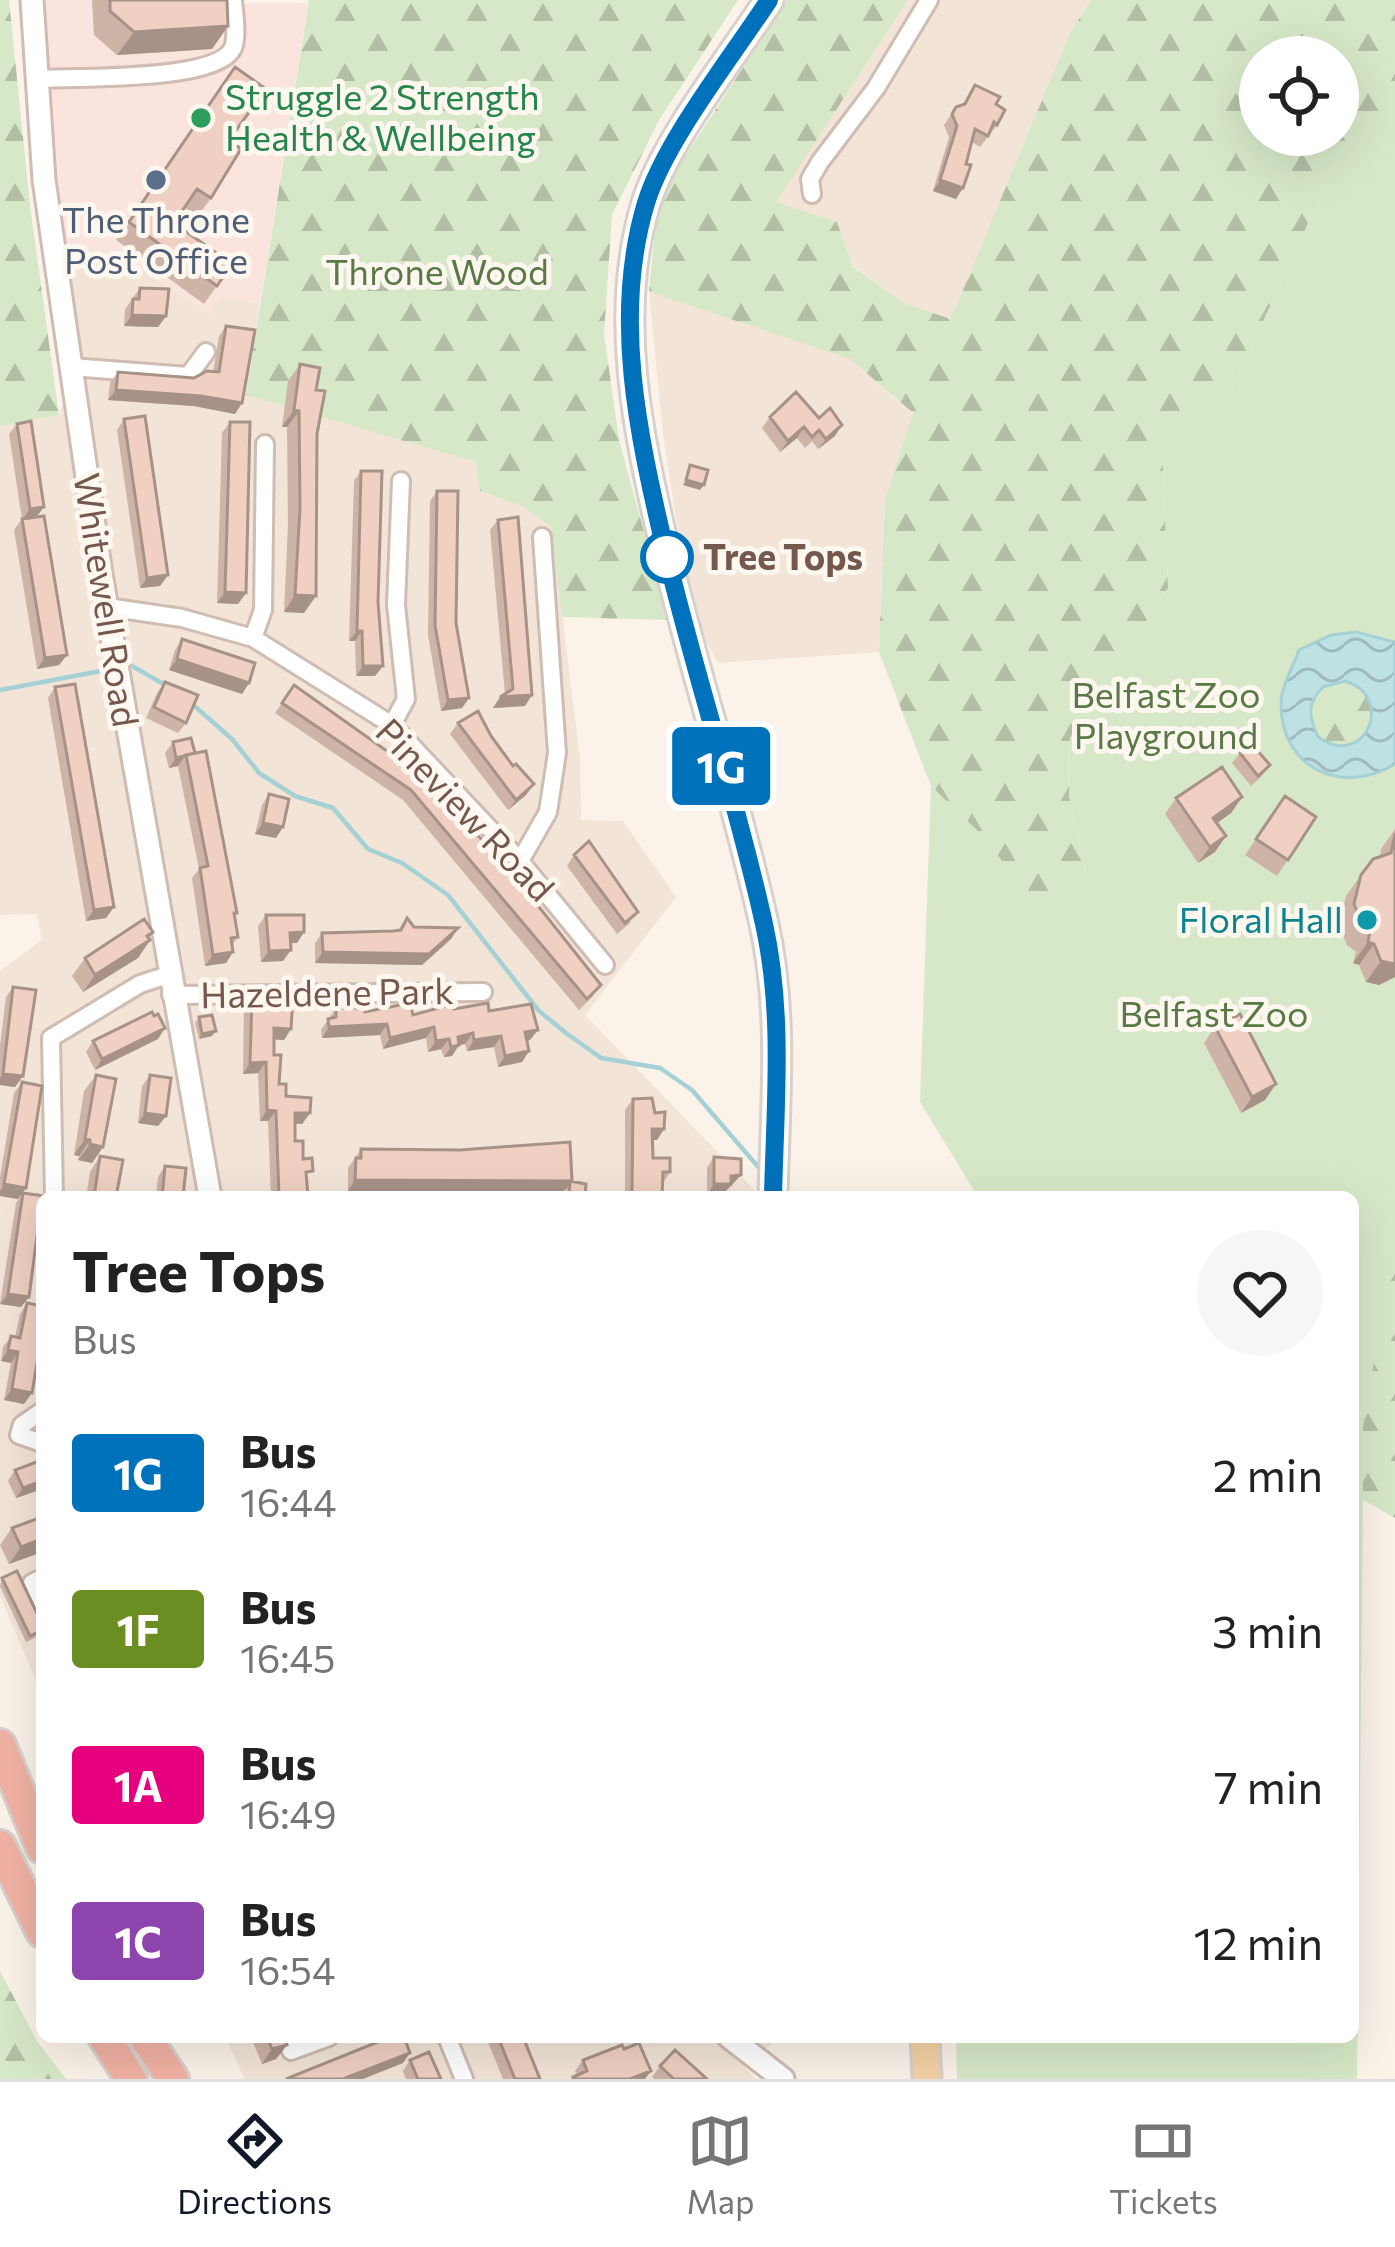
<!DOCTYPE html>
<style>
:root{--surface:#fff;--page:#f6f6f6;--text:#222;--muted:#767676;--line:#e0e0e0;--accent:#111827}
body{margin:0;font-family:Commissioner,sans-serif;background:var(--page);color:var(--text);height:100vh;display:flex;flex-direction:column;font-size:45px;white-space:nowrap}
*{box-sizing:border-box;margin:0}
p{font-size:39px;color:var(--muted)}
.icon{flex:none;width:66px;height:66px;fill:none;stroke:currentColor;stroke-width:2;stroke-linecap:round;stroke-linejoin:round}
.map{position:relative;flex:1;overflow:hidden}
.side{position:absolute;left:36px;top:1191px;width:1323px;height:852px;display:flex;flex-direction:column;background:var(--surface);border-radius:18px;box-shadow:0 12px 48px #0002}
.side>*{flex:none}
.badge{padding:0 24px;border-radius:9px;font-size:42px;line-height:78px}
.controls{position:absolute;left:1239px;top:36px;display:grid;gap:24px}
.controls a{display:grid;place-items:center;width:120px;height:120px;border-radius:50%;background:var(--surface);box-shadow:0 12px 48px #0002;font-size:60px}
.map>.badge{position:absolute;translate:-50% -50%;box-shadow:0 0 0 6px #fff}
.round{display:grid;place-items:center;flex:none;width:126px;height:126px;border-radius:63px;background:var(--page)}
.summary{display:flex;align-items:center;justify-content:space-between;height:204px;padding:0 36px}
h1{font-size:57px;font-weight:700;line-height:90px}
ul{padding:0;list-style:none}
li{display:flex;align-items:center;gap:36px;height:156px;padding:0 36px}
li div{flex:1}
li b{display:block;font-size:45px}
li em{font-style:normal}
li .badge{min-width:132px;font-weight:700;text-align:center}
.tabs{display:flex;justify-content:space-around;align-items:center;height:168px;border-top:3px solid var(--line);background:var(--surface);font-size:33px;color:var(--muted)}
.tabs a{display:grid;justify-items:center;gap:6px}
.tabs .on{color:var(--accent)}
.map>svg:first-child{display:block}
.residential{fill:#f2e4d7}
.commercial{fill:#fbe4dd}
.green{fill:#d7e8c8}
.forest{fill:url(#forest-firs);fill-rule:evenodd}
.water{fill:url(#water-waves);stroke:#a5d1d5;stroke-width:3;fill-rule:evenodd}
.lines{fill:none;stroke-linecap:round;stroke-linejoin:round}
.stream{stroke:#a5d1d5;stroke-width:4.5}
.minor-casing{stroke:#cfbcb2;stroke-width:22}
.tertiary-casing{stroke:#cfbcb2;stroke-width:27}
.primary-casing{stroke:#d8d0cd;stroke-width:33}
.motorway-casing{stroke:#d8d0cd;stroke-width:36}
.minor{stroke:#fff;stroke-width:16}
.tertiary{stroke:#fff;stroke-width:21}
.primary{stroke:#f5d1a6;stroke-width:27}
.motorway{stroke:#f1b2a4;stroke-width:30}
.wall{fill:#ceb3a7}
.shaded-wall{fill:#a79288}
.building{fill:#efd0c2;stroke:#a79288;stroke-width:3}
.line-casing{stroke:#fff;stroke-width:27}
.line{stroke:#0072bc;stroke-width:18}
.leisure-dot{fill:#2e9e5b;stroke:#fef7ef;stroke-width:4.5}
.service-dot{fill:#5c6f8a;stroke:#fef7ef;stroke-width:4.5}
.stop-dot{fill:#fff;stroke:#0072bc;stroke-width:6}
.culture-dot{fill:#0f9aa8;stroke:#fef7ef;stroke-width:4.5}
.labels{text-anchor:middle;stroke-width:10;stroke-linejoin:round;paint-order:stroke}
.leisure-label{font-size:36px;fill:#27864d;stroke:#fef7ef;text-anchor:start}
.service-label{font-size:36px;fill:#4e5e75;stroke:#fef7ef}
.park-label{font-size:36px;fill:#597946;stroke:#fef7ef}
.stop-label{font-size:36px;font-weight:bold;fill:#74584e;stroke:#fef7ef;text-anchor:start}
.street-label{font-size:36px;fill:#74584e;stroke:#fef7ef}
.culture-label{font-size:36px;fill:#0d838f;stroke:#fef7ef;text-anchor:end}
</style>
<div class="map">
<svg width="1395" height="2079" viewBox="0 0 1395 2079">
<defs>
<pattern id="forest-firs" width="22" height="20" patternUnits="userSpaceOnUse" patternTransform="scale(3)"><rect width="22" height="20" fill="#d7e8c8"/><path d="M5 1l3.5 6h-7zM16 11l3.5 6h-7z" fill="#b3bfa5"/></pattern>
<pattern id="water-waves" width="16" height="10" patternUnits="userSpaceOnUse" patternTransform="scale(3)"><rect width="16" height="10" fill="#bee1e4"/><path d="M0 5q4-4 8 0t8 0" fill="none" stroke="#9fb9bb"/></pattern>
</defs>
<rect width="100%" height="100%" fill="#fbf3e9"/>
<path class="residential" d="M908 0H1091L1070 33 952 319 904 303 853 266 837 222 775 202Z
M61 242 116 253 209 313 222 297 260 303 246 395 477 462 480 491 522 506 551 527 580 758 581 820 623 821 676 897 585 1015 761 1197H42V1695L0 1596V971L42 940 37 914 0 915V426L59 415 79 356Z
M649 292 850 359 913 414 885 499 879 652 718 663 696 624 686 583 663 434Z
M225 2037H782L742 2065 756 2079H245Z"/>
<path class="commercial" d="M45 0H142L144 4 308 3 260 303 222 297 210 313 116 253 61 242Z"/>
<path class="green" d="M1395 107V1518L1363 1500 1357 2079H957L956 2037H1353V1197H978L920 1102 931 786 981 834 1086 871 1069 796 1070 738 1168 588 1162 444 1231 391 1345 143Z"/>
<path class="forest" d="M0 0H9L30 206 59 415 0 426Z
M309 0H738L659 120 612 215 604 334 619 440 668 620 562 617 551 527 522 506 480 491 476 462 246 395Z
M787 0H908L776 202 837 222 853 267 904 303 951 319 1070 33 1091 0H1395V107L1345 143 1231 391 1162 444 1168 588 1070 738 1069 796 1086 871 1053 926 981 834 931 786 879 652 885 499 913 413 850 359 649 292 656 216 671 178ZM1260 57H1338V135H1260Z
M1310 714a32 32 0 1 1 64 0a32 32 0 1 1-64 0Z
M1395 1234V1518L1363 1499V1428Z
M0 1971 37 2041 66 2079H0Z"/>
<path class="water" d="M1356 632 1395 642V764C1343 796 1281 769 1281 704 1281 687 1293 667 1299 650L1331 635ZM1345 681C1395 695 1367 771 1318 737 1309 716 1306 704 1323 687Z"/>
<g class="lines">
<path class="stream" d="M132 666 167 686
M0 690 101 671
M191 703 232 739 259 773 295 796 333 808 368 849 402 863 448 895 539 1011 566 1033 601 1058 660 1068 692 1090 760 1169"/>
<defs>
<path id="minor" d="M38 79C73 77 218 82 233 48 238 35 234 14 233 0
M812 194 810 179 820 162 876 88 929 0
M71 367 188 376 206 352
M107 607 182 618 253 638 392 725 520 861 605 965
M253 638 263 610 265 444
M392 725 406 699 396 605 401 481
M520 861 548 812 557 753 542 537
M171 995 483 992
M54 1197 51 1038 140 984 168 975
M42 1411 22 1425 19 1435 42 1443
M42 1578 32 1583 42 1610
M447 2037 464 2079
M291 2051 329 2037"/>
<path id="tertiary" d="M32 0 44 180 101 574 210 1197
M729 2037 783 2079"/>
<path id="primary" d="M769 0C732 57 665 141 646 203 612 315 638 434 664 545 694 672 736 797 764 924 784 1014 775 1106 773 1197
M925 2037 927 2079"/>
<path id="motorway" d="M0 1745 42 1848
M0 1846 42 1932
M104 2037 131 2079
M145 2037 173 2079"/>
</defs>
<use href="#minor" class="minor-casing"/>
<use href="#tertiary" class="tertiary-casing"/>
<use href="#primary" class="primary-casing"/>
<use href="#motorway" class="motorway-casing"/>
<use href="#minor" class="minor"/>
<use href="#tertiary" class="tertiary"/>
<use href="#primary" class="primary"/>
<use href="#motorway" class="motorway"/>
</g>
<path class="wall" d="M92 0H227L228 26 212 49 117 55 94 35Z
M235 67 229 140 211 198 198 216 185 208 174 223 232 264 204 304 116 240Z
M975 85 996 104 997 125 980 147 972 142 956 199 933 191 949 137 944 125 956 107 963 104Z
M140 288 166 316 158 327 124 326 125 309Z
M226 326 242 403 235 414 194 406 108 400 110 383 118 372 194 378 213 372 219 336Z
M300 364 316 390 317 434 304 613 284 612 288 525 287 427H282L288 381Z
M770 417 835 436 818 449 812 441 805 448 797 438 780 452 762 428Z
M124 419 168 575 160 586 140 588 117 430Z
M230 422 246 593 238 604 217 603 222 433Z
M17 424 44 507 37 517 67 655 59 665 37 669 14 530 22 519 9 434Z
M361 471 383 666 375 676H356L355 641H349L354 481Z
M437 491 456 623 469 698 462 708 441 711 428 635 430 501Z
M498 520 525 706 493 708 505 694 490 530Z
M182 639 249 683 242 694 169 670 175 650Z
M165 682 186 723 178 733 146 718 157 693Z
M294 685 429 781 594 995 579 1010 403 800 275 713Z
M55 687 114 907 106 918 86 921 48 698Z
M458 723 491 736 513 766 526 795 508 810 450 734Z
M191 738 234 917 238 937 232 945 233 952 226 963 205 966 192 878 199 869 178 766 169 768 165 753 173 742Z
M1240 753 1270 765 1262 776 1251 786 1232 763Z
M269 794 283 827 276 838 255 834 262 805Z
M1285 796 1316 817 1277 876 1245 855Z
M1242 797 1231 813 1217 823 1215 852 1198 863 1165 814 1176 798Z
M1395 829V977L1379 985 1366 982 1359 965 1353 963 1356 952 1347 945 1339 925 1346 896 1361 875 1380 857 1381 849Z
M574 855 631 922 617 934 567 866Z
M266 915 304 932 297 943H291L283 961 261 962 258 926Z
M407 918 414 927 458 928 451 939 422 965 315 963V943L322 933 398 930Z
M148 938 150 940 138 958 83 992 72 976 85 958Z
M13 987 23 1076 15 1087 0 1085V1046L6 997Z
M252 996 291 1029 284 1040 274 1039V1055L279 1084 286 1096 310 1113 302 1124 295 1123V1141L303 1159 307 1180V1197H271L268 1121H260L258 1073 243 1074 244 1007Z
M336 1008 413 1015 454 1009 489 1011 530 1040 527 1041 529 1051 522 1062 498 1067 494 1047 467 1051 465 1044 459 1045 452 1056 444 1057 441 1049 428 1052 426 1038 383 1049 380 1035 322 1038 321 1030Z
M199 1017 212 1036 199 1039 195 1023Z
M1215 1027 1265 1100 1241 1113 1204 1043Z
M158 1039 95 1070 86 1052 93 1041Z
M96 1075 103 1147 92 1163 78 1160 79 1156 74 1155 84 1091Z
M150 1075 166 1116 158 1126 138 1123 142 1086Z
M22 1082 26 1188 18 1199 0 1196V1177L14 1093Z
M633 1099 655 1113 664 1129 657 1140H653V1158L670 1172 663 1183 662 1197H625V1110Z
M361 1149 572 1181 585 1197H566V1189L564 1191H348V1168Z
M100 1156 116 1197H86L90 1172Z
M714 1157 741 1175 723 1194 707 1195V1168Z
M165 1166 183 1197H156L158 1177Z
M23 1193 29 1297 21 1307 0 1304 16 1203Z
M27 1303 24 1404 4 1400 11 1363 1 1361 3 1347 11 1336 15 1337 20 1314Z
M15 1470 42 1489 16 1498 8 1481Z
M42 1517V1552L9 1564 0 1545 12 1528Z
M2 1578 42 1624 41 1635 26 1642 0 1586Z
M251 2037H288L285 2041 287 2045 276 2059 262 2064Z
M486 2037H523L540 2079H503Z
M410 2060 441 2079H406L403 2071Z
M583 2060 645 2079H571L577 2075 575 2071Z
M660 2066 707 2079H654L652 2077Z"/>
<path class="shaded-wall" d="M228 26 212 49 117 55 134 32Z
M940 180 963 188 956 199 933 191Z
M132 315 166 316 158 327 124 326Z
M116 390 201 396 242 403 235 414 194 406 108 400Z
M294 410 299 411 287 427H282Z
M842 425 835 436 818 449 826 439Z
M804 427 797 438 780 452 788 441Z
M686 480 704 485 700 490 683 485Z
M44 507 36 517 22 520 30 509Z
M168 575 160 586 140 588 147 578Z
M225 592 246 593 238 604 217 603Z
M295 595 316 596 304 613 284 612Z
M357 631H362L355 641H349Z
M67 655 59 665 37 669 45 658Z
M177 659 249 683 242 694 169 670Z
M363 666H383L375 676H356Z
M532 695 525 706 493 708 500 697Z
M469 698 462 708 441 711 448 700Z
M186 755 178 766 169 768 176 758Z
M534 784 526 795 508 810 516 800Z
M1242 797 1231 813 1202 834 1213 818Z
M263 823 283 827 276 838 255 834Z
M1226 836 1215 852 1198 863 1210 847Z
M114 907 106 918 86 921 94 910Z
M458 928 451 939 422 965 315 963 323 952Z
M153 932 144 944 150 940 138 958 83 992 95 975Z
M304 932 297 943H283L290 933Z
M1368 942 1374 944 1359 965 1353 963Z
M291 950 283 961 261 962 269 951Z
M233 952 226 963 205 966 213 955Z
M1381 961 1395 964V977L1379 985 1366 982Z
M387 1024 380 1035 322 1038 329 1027Z
M434 1027 426 1038 383 1049 390 1038Z
M165 1028 158 1039 95 1070 102 1059Z
M274 1028 291 1029 284 1040 266 1039Z
M538 1030 530 1040 518 1043 525 1032Z
M216 1031 212 1036 199 1039 202 1034Z
M473 1033 465 1044 459 1045 452 1056 444 1057 458 1037Z
M501 1036 494 1047 467 1051 474 1040Z
M449 1039 441 1049 428 1052 436 1041Z
M529 1051 522 1062 498 1067 505 1056Z
M266 1062 258 1073 243 1074 250 1063Z
M3 1074 23 1076 15 1087 0 1085V1078Z
M1276 1084 1265 1100 1241 1113 1252 1097Z
M267 1110 276 1111 268 1121H260Z
M145 1113 166 1116 158 1126 138 1123Z
M295 1113H310L302 1124 287 1123Z
M652 1129H664L657 1140H645Z
M85 1139 90 1140 79 1156 74 1155Z
M90 1144 103 1147 92 1163 78 1160Z
M741 1175 723 1194 707 1195 714 1184 731 1176Z
M355 1180 572 1181 564 1191H348Z
M4 1184 26 1188 18 1199 0 1196V1191Z
M8 1294 29 1297 21 1307 0 1304Z
M8 1350 18 1352 11 1363 1 1361Z
M12 1389 32 1393 24 1404 4 1400Z
M42 1481V1489L16 1498 23 1488Z
M42 1539V1552L9 1564 21 1547Z
M288 2037 282 2046 287 2045 276 2059 262 2064 272 2049Z
M410 2053 403 2063 363 2079H343Z
M651 2071 645 2079H630Z"/>
<path class="building" d="M110 0H227L228 26 134 32 110 11Z
M235 67 266 89 229 140 241 149 211 198 197 189 174 223 232 264 217 286 129 222Z
M975 85 1000 97 996 104 1005 110 997 125 994 122 988 136 975 129 966 164 971 165 963 188 940 180 957 126 952 114 956 107 965 104Z
M140 288 169 289 166 316 132 315 133 299H139Z
M226 326 255 330 242 403 201 396 116 390 118 372 194 378 207 371 219 372Z
M300 364 320 368 316 390 325 391 317 434 316 596 295 595 300 508 299 411 294 410Z
M796 392 819 418 830 408 842 425 826 439 819 430 812 437 804 427 788 441 770 417Z
M145 416 168 575 147 578 124 419Z
M31 421 44 507 30 509 17 424Z
M230 422H250L246 593 225 592Z
M690 465 708 470 704 485 686 480Z
M361 471H382L378 602 383 666H363L362 631H357Z
M437 491H458L456 623 469 698 448 700 435 625Z
M44 516 67 655 45 658 22 519Z
M518 517 532 695 500 697 513 689 498 520Z
M182 639 255 663 249 683 177 659Z
M165 682 198 695 186 723 154 707Z
M75 684 114 907 94 910 55 687Z
M294 685 429 781 516 878 601 985 587 999 411 790 282 703Z
M478 711 491 736 513 766 516 764 534 784 516 800 458 723Z
M191 738 195 753 176 758 173 742Z
M1250 742 1270 765 1258 776 1240 753Z
M206 751 237 913H234L238 937 231 938 233 952 213 955 200 868 208 866 186 755Z
M1222 767 1242 797 1213 818 1226 836 1210 847 1176 798Z
M269 794 289 799 283 827 263 823Z
M1285 796 1316 817 1288 860 1256 839Z
M1395 834V964H1394L1381 961 1374 944 1368 942 1370 931 1362 923 1354 904 1361 875 1373 859 1391 853Z
M589 841 638 912 625 923 574 855Z
M266 915H304V932L290 933 291 950 269 951Z
M407 918 414 927 458 928 429 954 323 952 322 933 393 931 401 930Z
M144 919 153 932 147 936 150 940 95 975 85 958Z
M13 987 36 990 23 1076 3 1074Z
M252 996H293L291 1029 274 1028V1055H281L279 1084H286V1096L311 1098 310 1113H295V1141H303V1159L312 1158 313 1171 306 1172 308 1196 279 1197 276 1111 267 1110 266 1062 250 1063Z
M410 1003 413 1015 453 1004 454 1009 488 1003 489 1011 531 1004 538 1030 525 1032 529 1051 505 1056 501 1036 474 1040 473 1033 458 1037 459 1045 451 1047 449 1039 436 1041 434 1027 390 1038 387 1024 329 1027 328 1019 336 1017V1008H365V1012Z
M152 1012 154 1016 158 1014 165 1028 102 1059 93 1041Z
M1240 1014 1276 1084 1252 1097 1215 1027Z
M212 1015 216 1031 202 1034 199 1017Z
M96 1075 116 1079 103 1147 90 1144V1140L85 1139Z
M150 1075 171 1078 166 1116 145 1113Z
M22 1082 42 1086 26 1188 4 1184Z
M652 1098 655 1113 665 1112 664 1129H652L653 1158H670V1172H663L662 1197H632L633 1099Z
M570 1142 572 1181 355 1180 356 1158H361V1149L460 1150Z
M100 1156 123 1160 116 1197H94Z
M714 1157 741 1159V1175L731 1176V1184H714Z
M165 1166 186 1168 183 1197H162Z
M570 1181 586 1184 585 1197H569Z
M23 1193 44 1196 42 1197 29 1297 8 1294Z
M27 1303 42 1306V1333L32 1393 12 1389 18 1352 8 1350 11 1336 20 1338Z
M42 1460V1481L23 1488 15 1470Z
M42 1517V1539L21 1547 12 1528Z
M17 1571 42 1624V1630L30 1636 2 1578Z
M267 2037H287L285 2039 287 2045 272 2049Z
M390 2037H404L410 2053 343 2079H286Z
M498 2037H523L540 2079H515Z
M639 2043 651 2071 630 2079H574L573 2077 587 2071 583 2060 622 2045 624 2049Z
M675 2050 707 2079H674L660 2066Z
M429 2052 441 2079H418L410 2060Z"/>
<g class="lines">
<defs>
<path id="line" d="M769 0C732 57 665 141 646 203 612 316 638 433 664 545 694 672 736 797 764 924 784 1014 775 1106 773 1197"/>
</defs>
<use href="#line" class="line-casing"/>
<use href="#line" class="line"/>
</g>
<circle class="leisure-dot" cx="201" cy="118" r="12"/>
<circle class="service-dot" cx="156" cy="180" r="12"/>
<circle class="stop-dot" cx="667" cy="557" r="24"/>
<circle class="culture-dot" cx="1367" cy="920" r="12"/>
<g class="labels">
<g class="leisure-label">
<text x="225" y="110">Struggle 2 Strength<tspan x="225" dy="41">Health &amp; Wellbeing</tspan></text>
</g>
<g class="service-label">
<text x="156" y="233">The Throne<tspan x="156" dy="41">Post Office</tspan></text>
</g>
<g class="park-label">
<text x="437" y="285">Throne Wood</text>
<text x="1166" y="708">Belfast Zoo<tspan x="1166" dy="41">Playground</tspan></text>
<text x="1214" y="1027">Belfast Zoo</text>
</g>
<g class="stop-label">
<text x="703" y="570">Tree Tops</text>
</g>
<g class="street-label">
<text transform="translate(106 600) rotate(81)" y="13">Whitewell Road</text>
<text transform="translate(465 810) rotate(46)" y="13">Pineview Road</text>
<text transform="translate(327 993) rotate(-1)" y="13">Hazeldene Park</text>
</g>
<g class="culture-label">
<text x="1343" y="933">Floral Hall</text>
</g>
</g>
</svg>
<div class="controls">
<a><svg class="icon" aria-label="locate" viewBox="0 0 24 24"><circle cx="12" cy="12" r="6"/><path d="M12 2v4M12 18v4M2 12h4M18 12h4"/></svg></a>
</div>
<b class="badge" style="left:721px;top:766px;background:#0072bc;color:#fff">1G</b>
<section class="side">
<div class="summary"><div><h1>Tree Tops</h1><p>Bus</p></div><a class="round"><svg class="icon" aria-label="heart" viewBox="0 0 24 24"><path d="M12 20l-8-8c-3-5 5-10 8-4 3-6 11-1 8 4z"/></svg></a></div>
<ul>
<li><span class="badge" style="background:#0072bc;color:#fff">1G</span><div><b>Bus</b><p>16:44</p></div><em>2 min</em></li>
<li><span class="badge" style="background:#6b8e23;color:#fff">1F</span><div><b>Bus</b><p>16:45</p></div><em>3 min</em></li>
<li><span class="badge" style="background:#e6007e;color:#fff">1A</span><div><b>Bus</b><p>16:49</p></div><em>7 min</em></li>
<li><span class="badge" style="background:#8e44ad;color:#fff">1C</span><div><b>Bus</b><p>16:54</p></div><em>12 min</em></li>
</ul>
</section>
</div>
<nav class="tabs">
<a class="on"><svg class="icon" aria-label="directions" viewBox="0 0 24 24"><path d="M12 3l9 9-9 9-9-9zM9 14v-3h6M13 9l2 2-2 2"/></svg>Directions</a>
<a><svg class="icon" aria-label="map" viewBox="0 0 24 24"><path d="M3 6l6-2 6 2 6-2v14l-6 2-6-2-6 2zM9 4v14M15 6v14"/></svg>Map</a>
<a><svg class="icon" aria-label="tickets" viewBox="0 0 24 24"><path d="M3 7h18v10H3zM15 7v10"/></svg>Tickets</a>
</nav>
